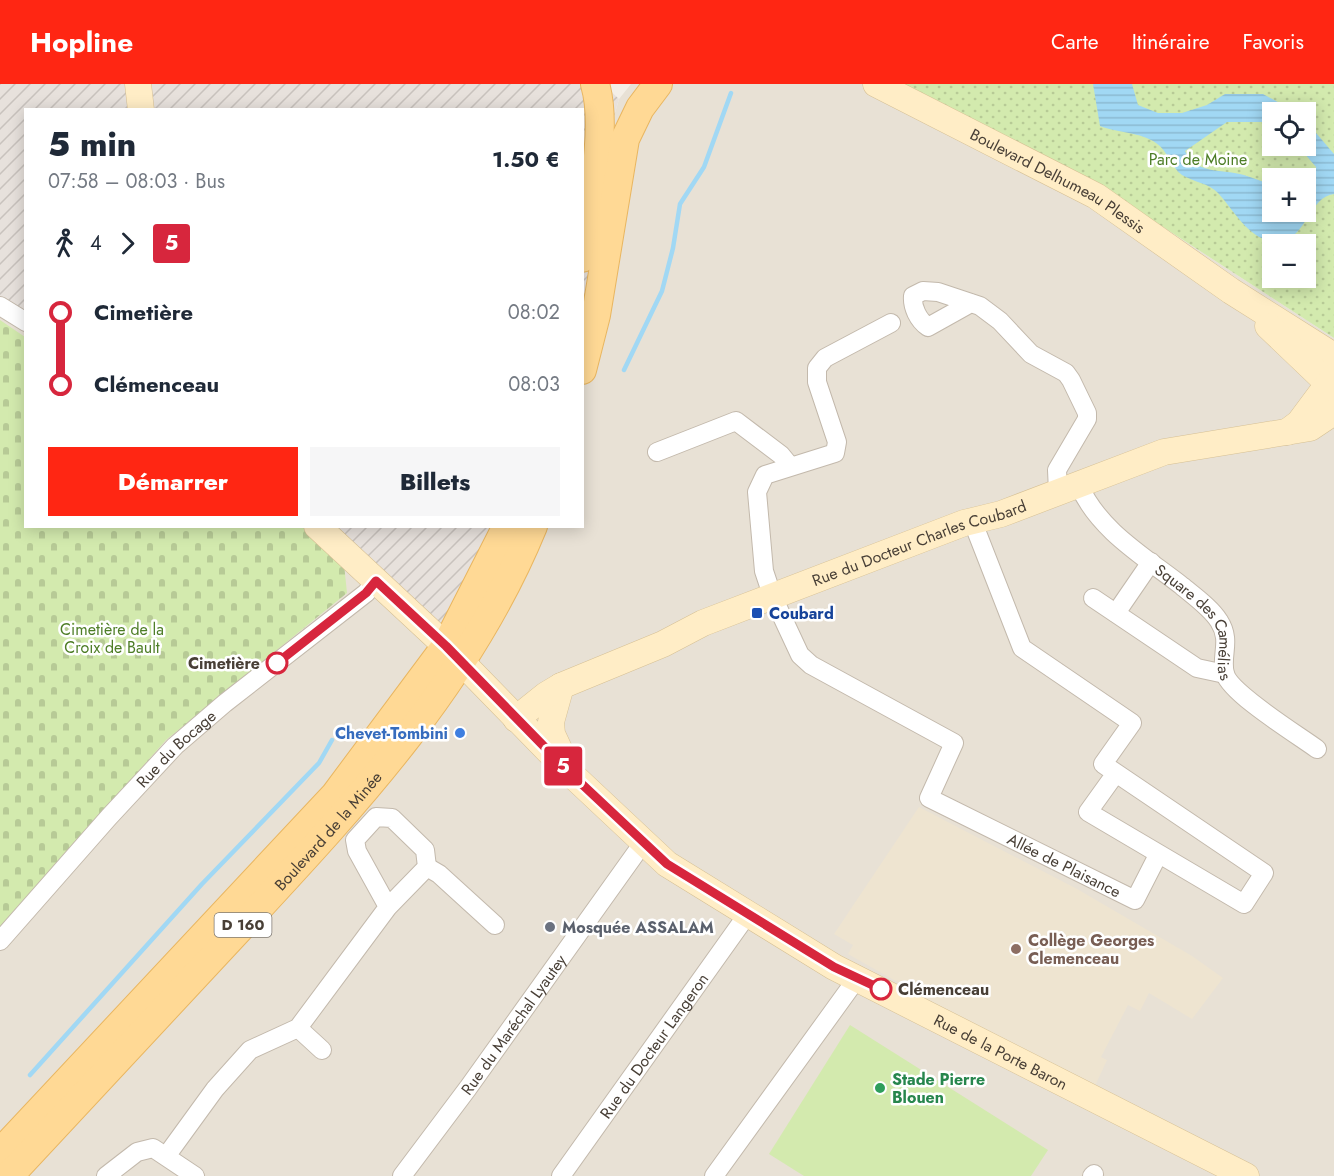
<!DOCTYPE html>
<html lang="fr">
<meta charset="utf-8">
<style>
:root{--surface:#fff;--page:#f6f6f7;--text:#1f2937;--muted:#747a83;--accent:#ff2613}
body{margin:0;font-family:Jost,sans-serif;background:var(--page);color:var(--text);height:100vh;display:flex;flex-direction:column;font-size:22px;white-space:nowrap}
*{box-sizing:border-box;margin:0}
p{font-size:20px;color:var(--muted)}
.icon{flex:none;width:33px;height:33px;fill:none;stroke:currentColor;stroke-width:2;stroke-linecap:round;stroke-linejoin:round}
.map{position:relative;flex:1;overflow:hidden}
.side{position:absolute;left:24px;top:24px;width:560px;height:420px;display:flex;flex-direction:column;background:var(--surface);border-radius:0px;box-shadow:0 3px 15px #0003}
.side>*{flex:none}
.badge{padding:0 12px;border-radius:4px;font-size:21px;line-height:39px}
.fabs{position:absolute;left:1262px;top:18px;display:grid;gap:12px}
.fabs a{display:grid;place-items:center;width:54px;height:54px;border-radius:0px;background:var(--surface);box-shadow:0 3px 15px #0003;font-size:30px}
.map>.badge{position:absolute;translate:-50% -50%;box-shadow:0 0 0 3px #fff}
.legs{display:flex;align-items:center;gap:9px;height:66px;padding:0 24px;font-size:20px}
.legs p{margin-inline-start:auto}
.overview{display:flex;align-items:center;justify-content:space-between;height:102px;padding:0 24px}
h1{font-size:33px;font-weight:800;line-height:45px}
.action{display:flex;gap:12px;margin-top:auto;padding:12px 24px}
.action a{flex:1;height:69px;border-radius:0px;background:var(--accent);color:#fff;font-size:24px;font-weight:800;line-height:69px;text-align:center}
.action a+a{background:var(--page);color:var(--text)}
ul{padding:0 24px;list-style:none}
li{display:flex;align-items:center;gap:21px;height:72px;font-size:22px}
li i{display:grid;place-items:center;width:9px;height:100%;margin:0 8px;background:currentColor}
li i::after{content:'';width:15px;height:15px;margin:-8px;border:4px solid;border-radius:50%;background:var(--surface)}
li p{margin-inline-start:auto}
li:first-child i{background:linear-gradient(#0000 50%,currentColor 0)}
li:last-child i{background:linear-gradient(currentColor 50%,#0000 0)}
header{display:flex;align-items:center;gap:36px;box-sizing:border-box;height:84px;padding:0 30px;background:var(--accent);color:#fff}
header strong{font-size:28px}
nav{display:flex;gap:33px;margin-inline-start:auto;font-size:21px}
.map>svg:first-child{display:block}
.residential{fill:#e8e1d5}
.industrial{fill:url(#industrial-furrows)}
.education{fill:#eee4d0}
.grass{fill:#d3eaae}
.cemetery{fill:url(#cemetery-stones)}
.park{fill:url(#park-dots);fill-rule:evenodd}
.water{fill:url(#water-rules)}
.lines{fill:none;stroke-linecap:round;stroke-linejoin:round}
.stream{stroke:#a1d8f4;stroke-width:4.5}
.street-casing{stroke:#c3b9ac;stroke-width:20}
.secondary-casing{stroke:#d6c095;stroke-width:27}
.primary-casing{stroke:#e9b660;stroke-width:30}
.street{stroke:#fff;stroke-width:18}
.secondary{stroke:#ffedc6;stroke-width:26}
.primary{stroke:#ffd995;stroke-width:28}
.line-1-casing{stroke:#fff;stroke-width:14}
.line-1{stroke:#d7263d;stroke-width:9}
.transit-dot{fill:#1a4fb4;stroke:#fff;stroke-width:2}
.stop-1-dot{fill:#fff;stroke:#d7263d;stroke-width:3}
.shop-dot{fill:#3f7fe0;stroke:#fff;stroke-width:2}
.worship-dot{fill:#6b7280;stroke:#fff;stroke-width:2}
.education-dot{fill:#8d6e63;stroke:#fff;stroke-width:2}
.leisure-dot{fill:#2e9e5b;stroke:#fff;stroke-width:2}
.labels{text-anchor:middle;stroke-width:5;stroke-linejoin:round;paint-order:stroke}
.shield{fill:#fff;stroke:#7f7972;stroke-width:1.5}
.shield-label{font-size:15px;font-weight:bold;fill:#483f36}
.park-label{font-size:16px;fill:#4d7d26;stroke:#fff}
.street-label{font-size:16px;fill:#483f36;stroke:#fff}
.transit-label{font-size:16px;font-weight:bold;fill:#164399;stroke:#fff;text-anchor:start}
.stop-label{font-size:16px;font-weight:bold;fill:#483f36;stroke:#fff;text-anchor:end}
.shop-label{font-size:16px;font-weight:bold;fill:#366cbe;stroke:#fff;text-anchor:end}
.worship-label{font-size:16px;font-weight:bold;fill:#5b616d;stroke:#fff;text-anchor:start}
.education-label{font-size:16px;font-weight:bold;fill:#785e54;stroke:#fff;text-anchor:start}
.leisure-label{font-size:16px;font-weight:bold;fill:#27864d;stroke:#fff;text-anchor:start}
</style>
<header>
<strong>Hopline</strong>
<nav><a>Carte</a><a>Itinéraire</a><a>Favoris</a></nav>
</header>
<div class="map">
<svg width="1334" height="1092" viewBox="0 0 1334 1092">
<defs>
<pattern id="industrial-furrows" width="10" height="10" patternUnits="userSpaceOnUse" patternTransform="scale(1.5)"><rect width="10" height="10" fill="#e7e1dc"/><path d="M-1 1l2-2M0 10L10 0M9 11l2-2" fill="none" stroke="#c8c2bd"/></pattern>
<pattern id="cemetery-stones" width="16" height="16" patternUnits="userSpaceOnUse" patternTransform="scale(1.5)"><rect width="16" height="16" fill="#d3eaae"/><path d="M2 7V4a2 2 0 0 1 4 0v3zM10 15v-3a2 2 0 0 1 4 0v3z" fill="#b7ca96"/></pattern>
<pattern id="park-dots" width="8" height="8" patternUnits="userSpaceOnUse" patternTransform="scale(1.5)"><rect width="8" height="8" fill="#d3eaae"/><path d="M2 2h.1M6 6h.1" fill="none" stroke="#b7ca96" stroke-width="1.8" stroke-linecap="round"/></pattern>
<pattern id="water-rules" width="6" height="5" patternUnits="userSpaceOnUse" patternTransform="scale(1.5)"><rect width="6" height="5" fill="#a1d8f4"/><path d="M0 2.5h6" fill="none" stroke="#8cbad2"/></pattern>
</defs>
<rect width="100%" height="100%" fill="#f4efe7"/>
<path class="residential" d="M631 0H902L1120 115 1334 254V1092H0V228L25 244 26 442H582V225L599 144 608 53 619 15Z"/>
<path class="industrial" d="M0 0H603L619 15 608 53 599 144 582 225V26H26L25 244 0 228Z
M313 443H520L454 572Z"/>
<path class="education" d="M919 723 1077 805 1192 872 1223 894 1192 935 1149 909 1140 927 1128 921 1101 973 1107 976 1094 1004 998 955 848 870 853 861 834 850Z"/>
<path class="grass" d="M850 941 1048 1066 1031 1092H804L769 1070Z"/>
<path class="cemetery" d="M0 236 25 253 26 442 303 443 344 480 347 509 166 656 0 844Z"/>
<path class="park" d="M902 0H1334V254L1120 115ZM1272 28H1305V62H1272ZM1272 94H1305V128H1272ZM1272 160H1305V194H1272Z"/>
<path class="water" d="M1093 0H1132L1138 21 1158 29H1182L1207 21 1225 10H1263L1296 28H1272V41L1268 38H1227L1185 67C1196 91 1223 85 1244 91 1254 94 1263 98 1272 101V128H1305V99L1315 94 1316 83 1298 62H1305V36L1334 70V110C1309 113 1307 153 1281 157 1251 161 1235 127 1218 109 1209 99 1193 98 1182 91 1171 83 1168 67 1156 59 1141 48 1117 49 1100 42Z"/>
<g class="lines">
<path class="stream" d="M624 286 662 207 673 164 680 120 704 83 731 9
M30 991 202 800 319 679 332 656"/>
<defs>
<g id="street">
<path d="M971 219 928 243C918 236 912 223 913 212L923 207 938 208 980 222 1000 237 1031 270 1066 289 1071 296 1087 329V335L1057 386 1058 407"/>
<path d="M0 222 26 238"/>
<path id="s1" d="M891 239 825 274 817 284V298L837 358 835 369 765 391 757 408 764 487 772 511 800 571 811 581 954 659 929 714 1135 816 1158 771"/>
<path d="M657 368 736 337 781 371 790 382"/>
<path id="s2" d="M1079 401C1098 446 1145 473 1182 502 1194 512 1211 524 1219 537 1232 557 1220 572 1225 590 1231 610 1298 651 1317 665"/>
<path d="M972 436 1022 564 1132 639 1103 680 1116 689 1264 789 1244 820 1088 728 1116 689"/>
<path d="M1093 514 1197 584 1225 590"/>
<path d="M1116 529 1151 478"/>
<path d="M427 783 439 790 495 841"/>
<path id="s3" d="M0 857 109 733 175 662 225 619 366 509 376 497"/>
<path d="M298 944 322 966"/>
<path d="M167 1071 215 1005 250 966 298 944 388 823 427 783 425 766 392 734 376 733 355 756 357 767 388 823"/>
<path d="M106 1092 137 1068 153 1064 195 1092"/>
<path id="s4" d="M402 1092 468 1004 643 759"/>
<path id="s5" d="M561 1092 747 831"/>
<path d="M714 1092 858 893"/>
<path d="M1092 1092 1094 1090"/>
</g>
<g id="secondary">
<path d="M138 0 141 26"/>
<path id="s6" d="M876 0 1096 112 1231 207 1334 272"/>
<path d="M1268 242 1334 305"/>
<path d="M1287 348 1299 339 1334 292"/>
<path id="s7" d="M317 442 446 562 569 688 667 780 834 883 1246 1092"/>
<path d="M561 602 551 638 552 650 565 678"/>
<path id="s8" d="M516 635 546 611 561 602 663 560 703 539 964 439 1001 430 1164 368 1310 344 1334 328"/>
</g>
<g id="primary">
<path d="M582 174C589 124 609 48 595 0"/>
<path d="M582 286 596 231 625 55 640 24 658 0"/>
<path d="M0 1069 335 711 446 562 507 442"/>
<path id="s9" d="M9 1092C86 1009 163 926 241 843 354 721 469 599 533 442"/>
</g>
</defs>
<use href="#street" class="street-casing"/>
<use href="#secondary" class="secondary-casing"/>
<use href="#primary" class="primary-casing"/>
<use href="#street" class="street"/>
<use href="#secondary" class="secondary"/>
<use href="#primary" class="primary"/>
</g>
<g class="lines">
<defs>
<path id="line-1" d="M277 579 366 509 376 497 446 562 569 688 667 780 834 883 881 905"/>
</defs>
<use href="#line-1" class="line-1-casing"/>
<use href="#line-1" class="line-1"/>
</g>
<rect class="transit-dot" x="751" y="523" width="12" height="12" rx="3"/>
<g class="stop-1-dot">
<circle cx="277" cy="579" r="10"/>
<circle cx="881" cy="905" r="10"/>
</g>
<circle class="shop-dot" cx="460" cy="649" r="6"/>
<circle class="worship-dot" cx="550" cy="843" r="6"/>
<circle class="education-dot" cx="1016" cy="865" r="6"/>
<circle class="leisure-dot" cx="880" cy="1004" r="6"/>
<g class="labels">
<rect class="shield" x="214.5" y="829" width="57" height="24" rx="4.5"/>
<g class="shield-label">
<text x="243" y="846">D 160</text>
</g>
<g class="park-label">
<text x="1198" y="81">Parc de Moine</text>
<text x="112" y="551">Cimetière de la<tspan x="112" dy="18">Croix de Bault</tspan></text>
</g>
<g class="street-label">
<text dy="6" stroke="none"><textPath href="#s6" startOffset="206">Boulevard Delhumeau Plessis</textPath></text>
<text dy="6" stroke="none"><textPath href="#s8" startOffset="442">Rue du Docteur Charles Coubard</textPath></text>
<text dy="6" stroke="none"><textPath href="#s2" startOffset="186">Square des Camélias</textPath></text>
<text dy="6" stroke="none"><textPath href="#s3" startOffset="261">Rue du Bocage</textPath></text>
<text dy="6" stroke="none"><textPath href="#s9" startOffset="470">Boulevard de la Minée</textPath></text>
<text dy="6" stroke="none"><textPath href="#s1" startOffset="828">Allée de Plaisance</textPath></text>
<text dy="6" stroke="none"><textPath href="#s4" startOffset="188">Rue du Maréchal Lyautey</textPath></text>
<text dy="6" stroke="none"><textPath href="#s5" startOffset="160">Rue du Docteur Langeron</textPath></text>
<text dy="6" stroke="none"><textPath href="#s7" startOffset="870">Rue de la Porte Baron</textPath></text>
</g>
<g class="transit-label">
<text x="769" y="535">Coubard</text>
</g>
<g class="stop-label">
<text x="260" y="585">Cimetière</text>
<text x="898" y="911" text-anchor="start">Clémenceau</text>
</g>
<g class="shop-label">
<text x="448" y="655">Chevet-Tombini</text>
</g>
<g class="worship-label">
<text x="562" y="849">Mosquée ASSALAM</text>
</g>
<g class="education-label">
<text x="1028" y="862">Collège Georges<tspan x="1028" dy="18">Clemenceau</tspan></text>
</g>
<g class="leisure-label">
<text x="892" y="1001">Stade Pierre<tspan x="892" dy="18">Blouen</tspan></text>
</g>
</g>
</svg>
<div class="fabs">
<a><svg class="icon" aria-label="locate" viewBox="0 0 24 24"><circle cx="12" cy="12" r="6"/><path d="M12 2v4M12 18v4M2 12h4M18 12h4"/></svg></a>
<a>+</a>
<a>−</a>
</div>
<b class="badge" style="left:563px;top:682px;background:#d7263d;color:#fff">5</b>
<section class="side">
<div class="overview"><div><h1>5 min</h1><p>07:58 – 08:03 · Bus</p></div><b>1.50 €</b></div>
<div class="legs"><svg class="icon" aria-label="walk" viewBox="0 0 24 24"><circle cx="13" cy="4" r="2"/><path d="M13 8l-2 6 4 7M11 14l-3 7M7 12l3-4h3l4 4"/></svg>4<svg class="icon" aria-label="forward" viewBox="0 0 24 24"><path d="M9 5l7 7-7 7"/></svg><b class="badge" style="background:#d7263d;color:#fff">5</b></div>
<ul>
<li><i style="color:#d7263d"></i><b>Cimetière</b><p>08:02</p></li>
<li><i style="color:#d7263d"></i><b>Clémenceau</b><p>08:03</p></li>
</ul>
<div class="action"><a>Démarrer</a><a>Billets</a></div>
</section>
</div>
